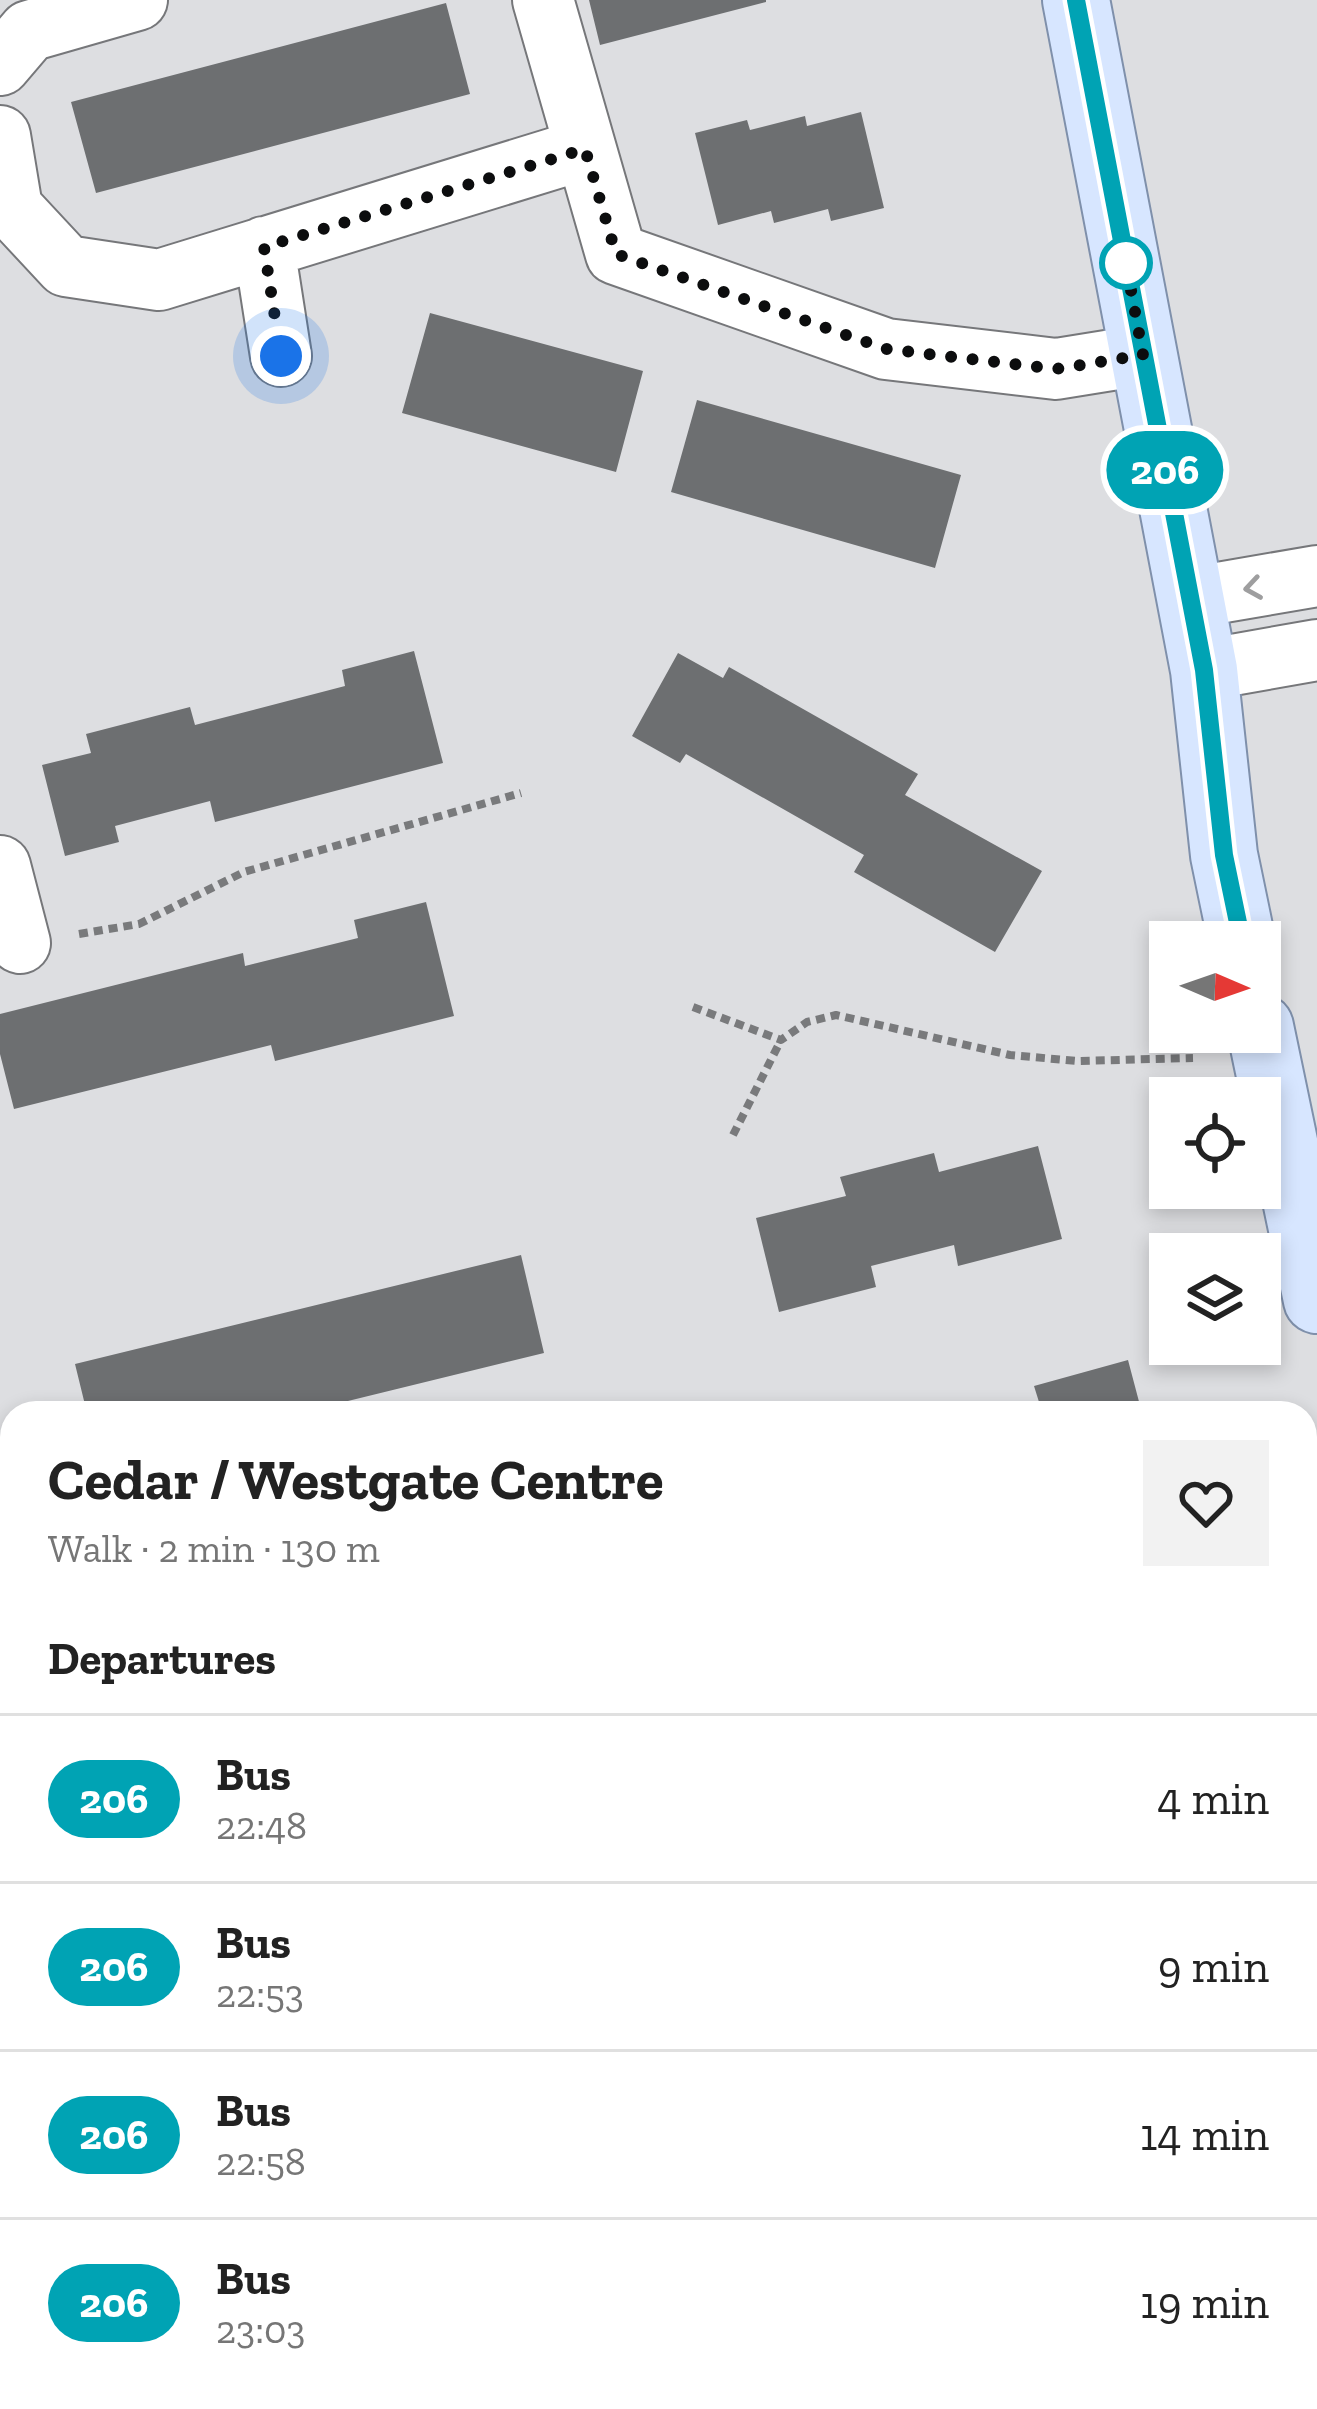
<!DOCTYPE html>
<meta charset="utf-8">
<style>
:root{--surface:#fff;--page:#f2f2f2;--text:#222;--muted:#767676;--line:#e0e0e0}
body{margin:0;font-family:"Zilla Slab",serif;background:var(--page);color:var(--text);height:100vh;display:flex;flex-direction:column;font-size:45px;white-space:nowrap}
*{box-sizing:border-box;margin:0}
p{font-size:39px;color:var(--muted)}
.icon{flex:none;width:66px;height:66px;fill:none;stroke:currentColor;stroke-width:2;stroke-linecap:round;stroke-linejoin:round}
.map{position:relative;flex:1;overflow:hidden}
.sheet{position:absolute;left:0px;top:1401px;width:1317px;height:1008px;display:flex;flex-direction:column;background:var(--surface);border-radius:36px 36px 0 0;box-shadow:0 6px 18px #0003}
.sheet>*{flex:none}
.badge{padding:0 24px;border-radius:39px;font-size:42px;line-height:78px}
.needle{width:78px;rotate:92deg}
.controls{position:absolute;left:1149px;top:921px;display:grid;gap:24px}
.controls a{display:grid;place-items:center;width:132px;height:132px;border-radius:0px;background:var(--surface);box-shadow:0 6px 18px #0003;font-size:60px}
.you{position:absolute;width:60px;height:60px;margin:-30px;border:9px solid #fff;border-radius:50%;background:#1a73e8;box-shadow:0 0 0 18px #1a73e833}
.map>.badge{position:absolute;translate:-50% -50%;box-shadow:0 0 0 6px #fff}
h2{padding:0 48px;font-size:45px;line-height:108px}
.round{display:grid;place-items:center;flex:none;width:126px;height:126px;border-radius:0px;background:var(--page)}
.headline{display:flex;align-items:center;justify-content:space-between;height:204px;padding:0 48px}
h1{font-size:57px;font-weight:800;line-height:90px}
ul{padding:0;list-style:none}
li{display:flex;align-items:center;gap:36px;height:168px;padding:0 48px;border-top:3px solid var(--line)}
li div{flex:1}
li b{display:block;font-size:45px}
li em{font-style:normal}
li .badge{min-width:132px;font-weight:700;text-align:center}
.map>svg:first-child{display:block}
.building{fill:#6d6f71}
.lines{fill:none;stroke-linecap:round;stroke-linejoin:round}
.minor-casing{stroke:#76777a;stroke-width:64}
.major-casing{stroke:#7f90ab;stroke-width:70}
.path{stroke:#797a7c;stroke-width:8;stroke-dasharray:9 6;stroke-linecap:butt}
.minor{stroke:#fff;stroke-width:60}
.major{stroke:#d7e6ff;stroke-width:66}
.oneway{stroke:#9e9e9f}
.line-casing{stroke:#fff;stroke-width:27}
.line{stroke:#00a3b4;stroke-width:18}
.walk{stroke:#0c0d0e;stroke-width:12;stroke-dasharray:0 21.6}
.stop-dot{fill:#fff;stroke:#00a3b4;stroke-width:6}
</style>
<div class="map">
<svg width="1317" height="2409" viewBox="0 0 1317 2409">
<rect width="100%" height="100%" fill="#dddee1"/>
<path class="building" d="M589 0H766V2L600 45Z
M446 3 470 94 96 193 71 102Z
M861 112 884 208 831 221 828 209 774 223 771 211 718 225 695 133 747 120 750 130 805 116 807 126Z
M430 313 643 371 616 472 402 413Z
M697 400 961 475 935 568 671 492Z
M414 651 443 763 215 822 210 801 115 826 119 842 65 856 42 765 91 753 86 734 190 707 195 725 345 686 342 670Z
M678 653 723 678 729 667 918 774 905 795 1042 871 995 952 854 872 864 855 686 754 680 763 632 736Z
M426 902 454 1016 275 1061 271 1045 14 1109 0 1054V1014L243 953 245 966 358 938 354 920Z
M1038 1146 1062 1239 958 1266 954 1245 871 1266 876 1287 779 1312 756 1218 846 1196 840 1177 934 1153 939 1172Z
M521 1255 544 1353 299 1413H87L75 1364Z
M1128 1360 1142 1413H1003L1039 1402 1034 1386Z
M1307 1969 1317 2011V2056L1305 2059Z
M12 2095V2203L0 2206V2097Z
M1317 2339V2409H1266L1263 2397H1305V2342Z
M901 2397H943L946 2409H903Z
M963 2397H1045L1047 2409H965Z
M1141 2397H1215L1218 2409H1115L1114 2404Z"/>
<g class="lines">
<defs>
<path id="minor" d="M543 0 616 254 886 349 1056 369 1143 355
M0 65 29 31 137 0
M0 136 12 208 66 266 159 280 585 149
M264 247 281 356
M1189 598 1317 576
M1204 670 1317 650
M0 866 20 943
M1305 1615 1317 1617
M0 1935 12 1932"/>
<path id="major" d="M1076 0 1204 670 1224 855 1242 942
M1260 1027 1317 1300"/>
</defs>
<use href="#minor" class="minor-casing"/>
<use href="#major" class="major-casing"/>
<path class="path" d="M79 934 139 924 244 872 521 793
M693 1007 781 1040 807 1022 836 1015 1010 1055 1077 1061 1193 1058
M733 1135 781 1040
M0 2217 12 2215
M115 2397 117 2409"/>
<use href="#minor" class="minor"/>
<use href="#major" class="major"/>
</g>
<defs><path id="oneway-chevron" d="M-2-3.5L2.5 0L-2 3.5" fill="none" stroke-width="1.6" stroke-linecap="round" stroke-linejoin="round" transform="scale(3)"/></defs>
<use class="oneway" href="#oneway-chevron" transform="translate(1253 588) rotate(171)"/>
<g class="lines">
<defs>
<path id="line" d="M1076 0 1204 670 1224 855 1242 942"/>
</defs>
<use href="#line" class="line-casing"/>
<use href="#line" class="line"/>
<path class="walk" d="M281 356 264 247 585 149 616 254 886 349 1056 369 1143 355 1126 263"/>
</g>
<circle class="stop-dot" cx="1126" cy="263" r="24"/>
</svg>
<div class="controls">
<a><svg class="needle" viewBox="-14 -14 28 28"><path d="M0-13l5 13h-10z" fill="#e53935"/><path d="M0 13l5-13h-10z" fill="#767676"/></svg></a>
<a><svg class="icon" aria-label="locate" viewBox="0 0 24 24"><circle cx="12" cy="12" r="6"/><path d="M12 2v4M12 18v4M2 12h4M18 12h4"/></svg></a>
<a><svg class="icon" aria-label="layers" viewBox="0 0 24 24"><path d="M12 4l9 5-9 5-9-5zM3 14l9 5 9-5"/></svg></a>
</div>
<div class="you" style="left:281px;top:356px"></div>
<b class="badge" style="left:1165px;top:470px;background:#00a3b4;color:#fff">206</b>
<section class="sheet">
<div class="headline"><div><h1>Cedar / Westgate Centre</h1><p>Walk · 2 min · 130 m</p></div><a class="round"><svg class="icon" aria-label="heart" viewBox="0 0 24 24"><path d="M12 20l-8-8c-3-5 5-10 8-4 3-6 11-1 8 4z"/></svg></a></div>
<h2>Departures</h2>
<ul>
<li><span class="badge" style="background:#00a3b4;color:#fff">206</span><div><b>Bus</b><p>22:48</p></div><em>4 min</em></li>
<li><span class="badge" style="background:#00a3b4;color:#fff">206</span><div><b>Bus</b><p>22:53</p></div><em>9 min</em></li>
<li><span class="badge" style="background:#00a3b4;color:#fff">206</span><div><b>Bus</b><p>22:58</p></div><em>14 min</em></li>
<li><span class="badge" style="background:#00a3b4;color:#fff">206</span><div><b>Bus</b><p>23:03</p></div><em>19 min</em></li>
</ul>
</section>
</div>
